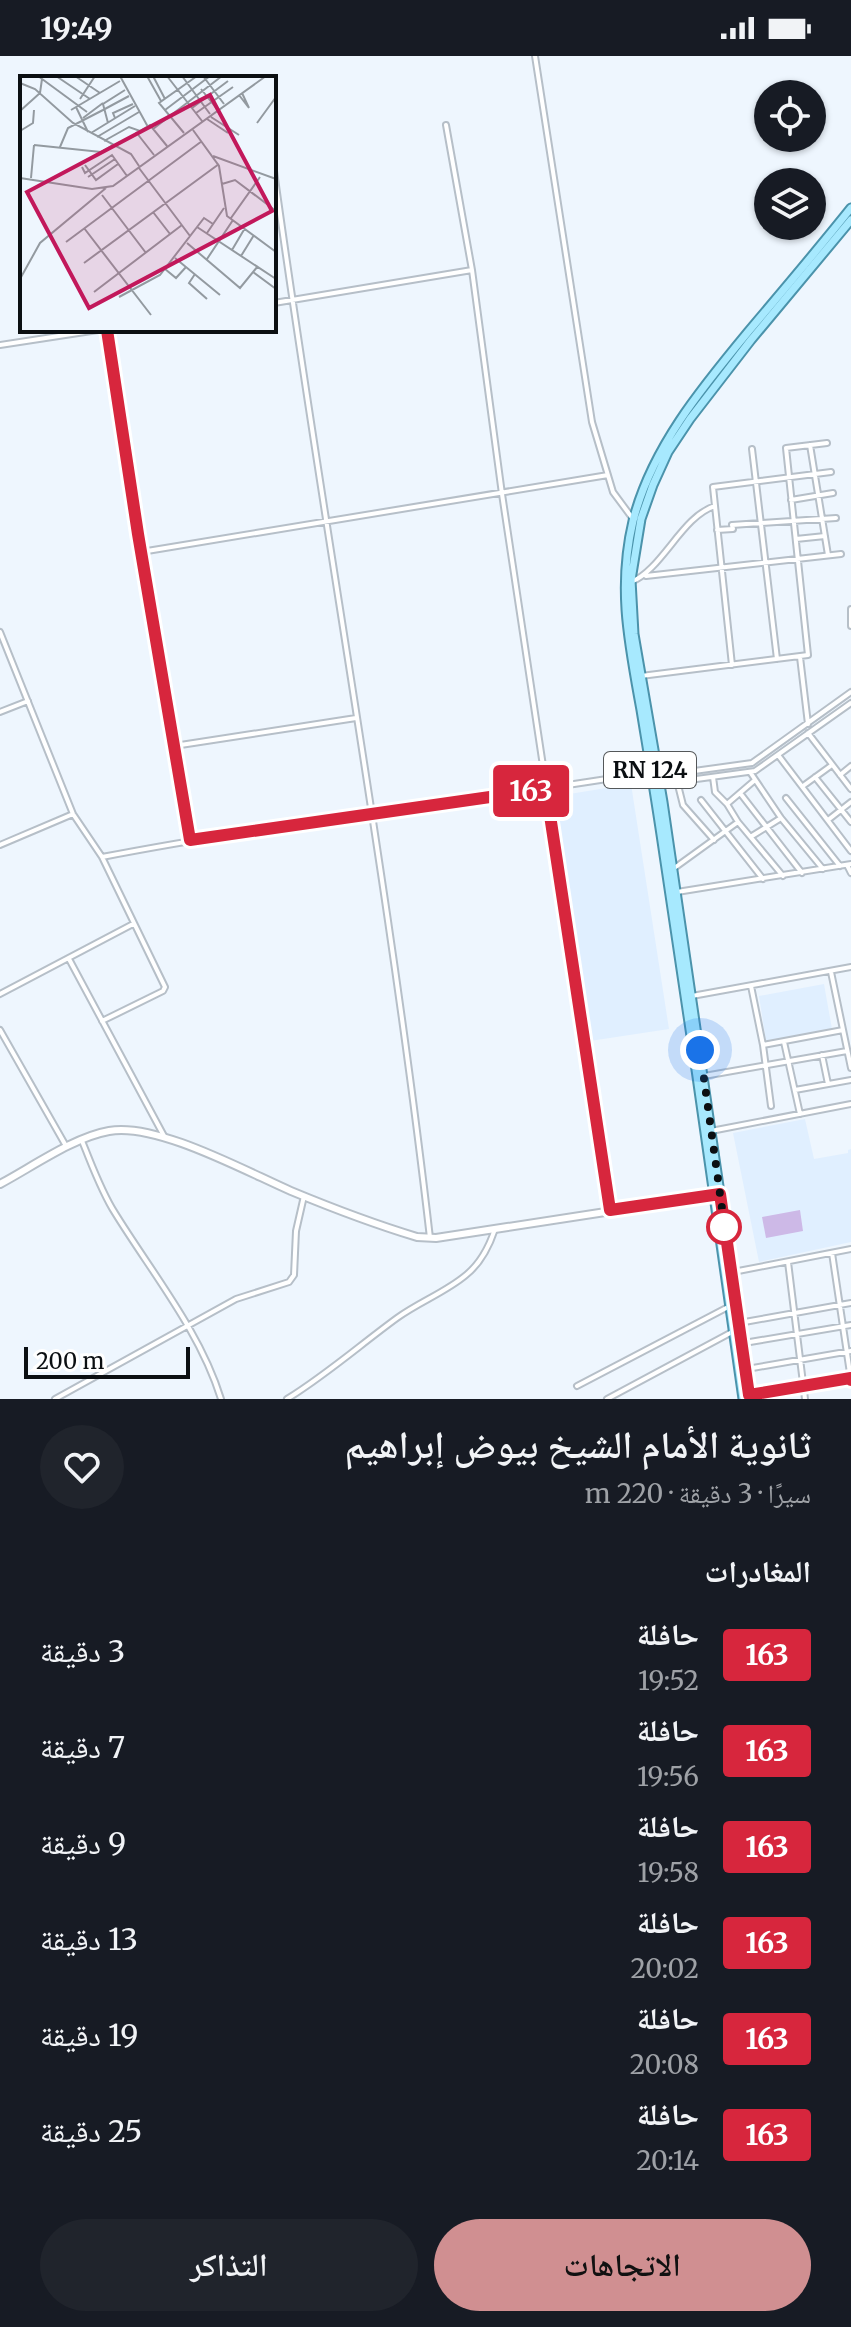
<!DOCTYPE html>
<html lang="ar">
<meta charset="utf-8">
<style>
:root{--surface:#171b24;--page:#20242c;--text:#f1f3f6;--muted:#9ea1a6;--accent:#d08f91}
body{margin:0;font-family:Merriweather,"Noto Naskh Arabic",serif;background:var(--page);color:var(--text);direction:rtl;height:100vh;display:flex;flex-direction:column;font-size:30px;white-space:nowrap}
*{box-sizing:border-box;margin:0}
p{font-size:26px;color:var(--muted)}
.icon{flex:none;width:44px;height:44px;fill:none;stroke:currentColor;stroke-width:2;stroke-linecap:round;stroke-linejoin:round}
.map{position:relative;height:1343px;overflow:hidden;direction:ltr}
.panel{display:flex;flex-direction:column;background:var(--surface);flex:1}
.panel>*{flex:none}
.badge{padding:0 16px;border-radius:6px;font-size:28px;line-height:52px}
.tools{position:absolute;left:754px;top:24px;display:grid;gap:16px}
.tools a{display:grid;place-items:center;width:72px;height:72px;border-radius:50%;background:var(--surface);box-shadow:0 2px 6px #0004;font-size:40px}
.scale{position:absolute;left:24px;bottom:20px;width:166px;box-sizing:border-box;padding-left:8px;border:4px solid #0b0f12;border-top:0;font-size:22px;line-height:28px;white-space:nowrap;color:#0b0f12;-webkit-text-stroke:6px #fff;paint-order:stroke}
.you{position:absolute;width:40px;height:40px;margin:-20px;border:6px solid #fff;border-radius:50%;background:#1a73e8;box-shadow:0 0 0 12px #1a73e833}
.map>.badge{position:absolute;translate:-50% -50%;box-shadow:0 0 0 4px #fff}
h2{padding:0 40px;font-size:30px;line-height:72px}
.round{display:grid;place-items:center;flex:none;width:84px;height:84px;border-radius:42px;background:var(--page)}
.headline{display:flex;align-items:center;justify-content:space-between;height:136px;padding:0 40px}
h1{font-size:38px;font-weight:600;line-height:60px}
.button{display:flex;gap:16px;margin-top:auto;padding:16px 40px}
.button a{flex:1;height:92px;border-radius:48px;background:var(--accent);color:#111;font-size:32px;font-weight:600;line-height:92px;text-align:center}
.button a+a{background:var(--page);color:var(--text)}
ul{padding:0;list-style:none}
li{display:flex;align-items:center;gap:24px;height:96px;padding:0 40px}
li div{flex:1}
li b{display:block;font-size:30px}
li em{font-style:normal}
li .badge{min-width:88px;font-weight:700;text-align:center}
.status{display:flex;justify-content:space-between;align-items:center;height:56px;padding:0 40px;background:var(--surface);direction:ltr}
.status svg{height:22px;fill:currentColor}
.map>svg:first-child{display:block}
.built{fill:#e0efff}
.park{fill:#cdb9e7}
.lines{fill:none;stroke-linecap:round;stroke-linejoin:round}
.minor-casing{stroke:#b6bfc8;stroke-width:8}
.tertiary-casing{stroke:#b6bfc8;stroke-width:10}
.primary-casing{stroke:#4b93ab;stroke-width:11}
.minor{stroke:#fff;stroke-width:4}
.tertiary{stroke:#fff;stroke-width:6}
.primary{stroke:#a7e9fe;stroke-width:7}
.line-casing{stroke:#fff;stroke-width:18}
.line{stroke:#d7263d;stroke-width:12}
.walk{stroke:#0b0f12;stroke-width:8;stroke-dasharray:0 14.4}
.stop-dot{fill:#fff;stroke:#d7263d;stroke-width:4}
.labels{text-anchor:middle;stroke-width:7;stroke-linejoin:round;paint-order:stroke}
.shield{fill:#fff;stroke:#545759;stroke-width:2}
.shield-label{font-size:22px;font-weight:bold;fill:#0b0f12}
.inset-road{fill:none;stroke:#939aa0;stroke-width:2}
.view{fill:#c2185b;fill-opacity:0.15;stroke:#c2185b;stroke-width:4}
.inset-edge{fill:none;stroke:#0b0f12;stroke-width:4}
</style>
<div class="status"><b>19:49</b><svg viewBox="0 0 49 12"><path d="M0 12V9h3v3zM5 12V6h3v6zM10 12V3h3v9zM15 12V0h3v12zM26 1h20v11H26zM47 4h2v5h-2z"/></svg></div>
<div class="map">
<svg width="851" height="1343" viewBox="0 0 851 1343">
<rect width="100%" height="100%" fill="#eef6fe"/>
<path class="built" d="M631 728 669 973 590 985 551 741Z
M824 928 832 973 766 985 759 940Z
M805 1063 814 1103 848 1097V1094L851 1093V1186L759 1206 733 1077Z"/>
<path class="park" d="M800 1154 803 1175 766 1182 762 1161Z"/>
<g class="lines">
<defs>
<path id="minor" d="M535 0 592 366 613 436 633 463
M446 69 472 214 502 438 610 1154
M274 115C323 471 389 825 430 1182
M274 247 472 214
M107 274 138 478 190 784
M0 289 98 274
M810 389 828 499
M752 393 777 603
M791 444 833 437
M717 474 733 473 732 469 836 462
M796 483 825 480
M141 496 608 419
M646 520 841 498
M631 526C662 514 682 460 715 450
M851 553V570
M0 576 73 758 102 801 165 931 163 935 102 965
M800 601 808 668
M732 609 713 431 831 416
M641 620 808 599 786 392 827 387
M0 656 28 645
M808 677 851 733
M174 690 356 662
M778 699 851 795
M750 716 781 762 823 813
M840 719 851 710
M658 720 752 707 851 636
M713 721 715 736 727 748 738 766 783 820
M815 721 851 766
M677 725 683 749 714 784
M660 728 755 715 851 647
M803 730 832 709
M740 737 802 817
M786 742 840 810
M701 744 763 823
M727 748 755 724
M828 764 851 746
M752 780 781 762
M0 789 73 758
M102 801C284 766 468 746 651 716
M847 809 851 817
M673 813 738 766
M677 836 851 808
M69 903 164 1080
M831 916 851 1012
M751 930 763 989 771 1050
M0 938 133 868
M692 940 851 911
M0 974 66 1090
M784 986 800 1058
M763 989 843 974
M822 999 828 1028
M704 1020 847 995
M795 1034 851 1024
M711 1075 851 1048
M82 1085C92 1109 101 1135 115 1157 152 1217 200 1275 221 1343
M832 1197 851 1324
M788 1206 805 1343
M733 1216 851 1193
M739 1267 851 1247
M744 1287 851 1269
M747 1313 851 1295
M577 1330 730 1250
M749 1339 851 1322
M55 1343 236 1243 289 1226 294 1219 296 1175 304 1140
M287 1343C326 1319 360 1289 397 1262 419 1246 446 1236 466 1219 481 1207 489 1191 495 1173
M607 1343 732 1276"/>
<path id="tertiary" d="M0 1128C32 1111 74 1081 109 1075 156 1066 245 1115 291 1135 332 1152 374 1168 417 1181L436 1182 716 1139"/>
<path id="primary" d="M743 1343C717 1162 692 980 664 799 657 750 649 703 641 654 629 588 617 532 633 465 652 390 705 328 753 270 786 231 819 192 851 152
M750 1343 663 746 634 578 631 524 641 463 653 429 668 396 690 363 751 284 851 164"/>
</defs>
<use href="#minor" class="minor-casing"/>
<use href="#tertiary" class="tertiary-casing"/>
<use href="#primary" class="primary-casing"/>
<use href="#minor" class="minor"/>
<use href="#tertiary" class="tertiary"/>
<use href="#primary" class="primary"/>
</g>
<g class="lines">
<defs>
<path id="line" d="M107 274 138 478 190 784 546 733 610 1154 720 1138 749 1339 851 1322V1324"/>
</defs>
<use href="#line" class="line-casing"/>
<use href="#line" class="line"/>
<path class="walk" d="M700 994 725 1174 724 1171"/>
</g>
<circle class="stop-dot" cx="724" cy="1171" r="16"/>
<g class="labels">
<rect class="shield" x="604" y="696" width="92" height="36" rx="6"/>
<g class="shield-label">
<text x="650" y="722">RN 124</text>
</g>
</g>
<g transform="translate(20 20)">
<rect width="256" height="256" fill="#eef6fe"/>
<path class="inset-road" d="M18 0 67 36M36 0 70 23M55 0 80 17M100 0 128 51M127 0 141 25M133 0 145 23M147 0 182 45M162 0 190 38M183 0 204 28M0 7 15 13 53 47 111 78 119 90M181 13 197 33M219 19 229 32 222 17M60 23 75 0M56 31 68 56M172 32 208 5M51 34 100 5M83 34 109 20M145 34 190 0M0 35 20 17 22 3M176 37 213 11M191 41 219 59M63 42 83 27M95 42 93 37 113 28M187 43 208 57M88 47 83 28 105 14M237 47 256 21M133 53 202 0M173 54 199 90 207 140 256 176M0 55 13 47 14 34M116 56 134 79M71 57 115 30M164 57 139 27 177 0M77 61 119 36M84 65 109 51 120 55 130 49 147 70M14 69 81 76 93 69M40 71 48 52 83 34M193 80 256 103M65 89 76 104 98 88M62 91 65 97 92 79 107 100M119 92 170 160M68 101 95 83M0 102 72 113 93 110 246 0M11 102 14 69M202 108 215 104 256 135M82 119 126 177M133 136 150 158M211 142 240 101M177 151 256 203M64 152 131 239M187 157 204 132M46 166 182 65M167 167 220 212 238 190M212 174 225 152M221 180 234 159M155 182 200 219M187 183 213 144M64 187 199 88M145 193 156 202 166 191M233 196 256 213M175 198 169 207 187 223M0 203 20 167 86 112M74 216 162 149M99 221 140 199 184 142 193 148"/>
<path class="view" d="M190 19 252 135 69 232 7 116Z"/>
<rect width="256" height="256" class="inset-edge"/>
</g>
</svg>
<div class="tools">
<a><svg class="icon" aria-label="locate" viewBox="0 0 24 24"><circle cx="12" cy="12" r="6"/><path d="M12 2v4M12 18v4M2 12h4M18 12h4"/></svg></a>
<a><svg class="icon" aria-label="layers" viewBox="0 0 24 24"><path d="M12 4l9 5-9 5-9-5zM3 14l9 5 9-5"/></svg></a>
</div>
<div class="scale">200 m</div>
<div class="you" style="left:700px;top:994px"></div>
<b class="badge" style="left:531px;top:735px;background:#d7263d;color:#fff">163</b>
</div>
<section class="panel">
<div class="headline"><div><h1>ثانوية الأمام الشيخ بيوض إبراهيم</h1><p>سيرًا · 3 دقيقة · 220 m</p></div><a class="round"><svg class="icon" aria-label="heart" viewBox="0 0 24 24"><path d="M12 20l-8-8c-3-5 5-10 8-4 3-6 11-1 8 4z"/></svg></a></div>
<h2>المغادرات</h2>
<ul>
<li><span class="badge" style="background:#d7263d;color:#fff">163</span><div><b>حافلة</b><p>19:52</p></div><em>3 دقيقة</em></li>
<li><span class="badge" style="background:#d7263d;color:#fff">163</span><div><b>حافلة</b><p>19:56</p></div><em>7 دقيقة</em></li>
<li><span class="badge" style="background:#d7263d;color:#fff">163</span><div><b>حافلة</b><p>19:58</p></div><em>9 دقيقة</em></li>
<li><span class="badge" style="background:#d7263d;color:#fff">163</span><div><b>حافلة</b><p>20:02</p></div><em>13 دقيقة</em></li>
<li><span class="badge" style="background:#d7263d;color:#fff">163</span><div><b>حافلة</b><p>20:08</p></div><em>19 دقيقة</em></li>
<li><span class="badge" style="background:#d7263d;color:#fff">163</span><div><b>حافلة</b><p>20:14</p></div><em>25 دقيقة</em></li>
</ul>
<div class="button"><a>الاتجاهات</a><a>التذاكر</a></div>
</section>
